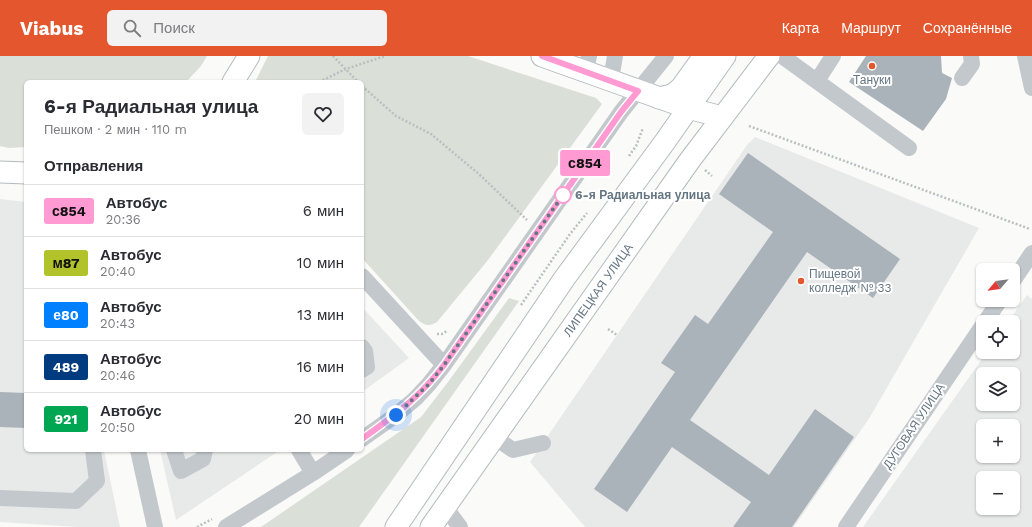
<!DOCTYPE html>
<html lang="ru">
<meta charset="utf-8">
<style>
:root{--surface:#fff;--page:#f2f2f3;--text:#2b2b33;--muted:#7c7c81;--line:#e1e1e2;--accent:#e4572e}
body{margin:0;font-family:"Work Sans",sans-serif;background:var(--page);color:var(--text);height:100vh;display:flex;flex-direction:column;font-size:15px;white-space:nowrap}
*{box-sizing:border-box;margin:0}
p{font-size:13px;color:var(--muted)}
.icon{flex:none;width:22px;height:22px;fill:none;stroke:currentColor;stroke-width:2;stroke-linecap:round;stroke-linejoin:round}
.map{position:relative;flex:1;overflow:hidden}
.details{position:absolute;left:24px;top:24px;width:340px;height:372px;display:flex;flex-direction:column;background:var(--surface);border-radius:6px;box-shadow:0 1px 3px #0004}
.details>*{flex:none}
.badge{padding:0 8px;border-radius:3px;font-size:14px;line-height:26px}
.needle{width:26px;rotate:242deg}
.controls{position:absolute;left:976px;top:207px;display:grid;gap:8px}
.controls a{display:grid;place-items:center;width:44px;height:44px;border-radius:6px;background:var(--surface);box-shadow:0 1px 3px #0004;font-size:20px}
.you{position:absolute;width:20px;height:20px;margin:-10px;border:3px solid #fff;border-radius:50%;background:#1a73e8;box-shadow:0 0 0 6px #1a73e833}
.map>.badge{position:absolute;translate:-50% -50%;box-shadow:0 0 0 2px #fff}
h2{padding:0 20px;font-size:15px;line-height:36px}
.round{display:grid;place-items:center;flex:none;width:42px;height:42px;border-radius:6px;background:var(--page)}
.head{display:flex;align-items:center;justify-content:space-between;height:68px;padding:0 20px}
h1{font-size:19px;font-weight:700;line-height:30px}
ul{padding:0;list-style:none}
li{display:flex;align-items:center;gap:12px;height:52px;padding:0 20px;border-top:1px solid var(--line)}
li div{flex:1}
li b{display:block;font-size:15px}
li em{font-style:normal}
li .badge{min-width:44px;font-weight:700;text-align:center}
header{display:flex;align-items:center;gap:24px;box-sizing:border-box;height:56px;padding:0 20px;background:var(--accent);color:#fff}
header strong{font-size:19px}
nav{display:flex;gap:22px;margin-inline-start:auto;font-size:14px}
.search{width:280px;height:36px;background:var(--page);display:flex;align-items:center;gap:10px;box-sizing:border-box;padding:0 14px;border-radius:6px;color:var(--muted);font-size:15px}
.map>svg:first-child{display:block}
.built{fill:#e8e9e9;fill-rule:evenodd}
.green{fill:#dadfd7}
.building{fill:#aab3b9}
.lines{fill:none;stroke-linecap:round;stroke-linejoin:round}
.major-casing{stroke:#b5babe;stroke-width:23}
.path{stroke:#bbbfc2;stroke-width:2.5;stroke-dasharray:2 2;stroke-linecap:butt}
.minor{stroke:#c3c8cc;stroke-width:16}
.major{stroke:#fff;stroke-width:21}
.line-casing{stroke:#fff;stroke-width:9}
.line{stroke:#ff9ad2;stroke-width:6}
.walk{stroke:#657683;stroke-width:4;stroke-dasharray:0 7.2}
.poi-dot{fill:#e4572e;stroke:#fff;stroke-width:1.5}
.stop-dot{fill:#fff;stroke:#ff9ad2;stroke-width:2}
.labels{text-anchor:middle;stroke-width:4;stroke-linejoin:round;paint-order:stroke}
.poi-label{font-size:12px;fill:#657683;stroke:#fff}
.stop-label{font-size:12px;font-weight:bold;fill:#657683;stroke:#fff;text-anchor:start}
.street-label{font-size:12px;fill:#657683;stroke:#fff}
</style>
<header>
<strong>Viabus</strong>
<div class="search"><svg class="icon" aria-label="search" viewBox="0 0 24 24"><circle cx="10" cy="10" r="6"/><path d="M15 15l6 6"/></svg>Поиск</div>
<nav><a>Карта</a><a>Маршрут</a><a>Сохранённые</a></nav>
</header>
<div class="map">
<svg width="1032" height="471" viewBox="0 0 1032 471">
<rect width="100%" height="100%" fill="#fafaf8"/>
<path class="built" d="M755 81 979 172 870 361 794 471H585L530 406 747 89Z
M0 143 26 146V394H104L120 471H79L0 466Z
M1027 239 1032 243V471H863L987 296H1013V266H1008ZM983 318H1013V348H983ZM983 370H1013V400H983ZM983 422H1013V452H983Z
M362 251 409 302 362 336Z
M160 394H280L176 464Z"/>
<path class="green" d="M0 0H207L201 10 186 26H26V91L9 92 0 90Z
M268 0H468L596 42 602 48 488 204 437 266C430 270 426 270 419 265L362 202V26H255Z
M509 242 519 245 359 471H261L421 361 448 326Z"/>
<path class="building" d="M866 0H941L942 17 952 22 946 43 923 75 849 26Z
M748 97 900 203 873 242 807 196 690 364 769 419 815 353 854 381 792 471H733L751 446 672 391 627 456 594 433 675 316 661 307 695 259 708 268 773 176 719 138Z
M0 336 26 337V372L0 371Z"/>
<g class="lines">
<defs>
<g id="major">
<path d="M542 0 688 52 722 61"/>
<path d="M233 26 249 0"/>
<path d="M659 42 672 39 681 32 704 0"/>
<path d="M0 116 26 117"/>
<path d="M396 471 564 223 664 87 725 0"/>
<path id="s1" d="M431 471 690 104 769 0"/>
</g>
</defs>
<use href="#major" class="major-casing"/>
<path class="path" d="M333 0 358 26
M319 26 346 13 385 0
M362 30 396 60 431 78 480 119 527 164
M749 70 1030 173
M629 100 636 90 643 72
M705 114 712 120
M521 249 570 178 587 157
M608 273 617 279
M437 278H442L447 275
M197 471 212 463"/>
<path class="minor" d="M782 0 909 92
M1025 0 1032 32
M586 15 589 0
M962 22 972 8 971 0
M611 24 615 0
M817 25 833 0
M362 220 444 309
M1013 225 1032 197
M985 266 1000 244
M362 291 365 295 367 311 362 314
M494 381 513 394 543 387
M362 383 396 359 415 343 429 328 444 309 621 56 666 0
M138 394 155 471
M174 394 181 415 203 403 205 394
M299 394 313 417
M0 442 76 445 97 425 93 394
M445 451 460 471
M226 471 313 417 347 394
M846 471 983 269"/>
<use href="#major" class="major"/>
</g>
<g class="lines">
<defs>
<path id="line" d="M362 383C395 359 419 342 444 309L621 56 638 35 542 0"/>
</defs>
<use href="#line" class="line-casing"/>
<use href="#line" class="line"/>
<path class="walk" d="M396 359 429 328 444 309 563 139"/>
</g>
<g class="poi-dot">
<circle cx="872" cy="10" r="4"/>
<circle cx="801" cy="225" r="4"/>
</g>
<circle class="stop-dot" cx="563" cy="139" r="8"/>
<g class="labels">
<g class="poi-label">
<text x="872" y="28">Тануки</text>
<text x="809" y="222" text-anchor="start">Пищевой<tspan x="809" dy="14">колледж № 33</tspan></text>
</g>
<g class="stop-label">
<text x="575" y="143">6-я Радиальная улица</text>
</g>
<g class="street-label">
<text dy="4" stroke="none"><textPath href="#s1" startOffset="290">ЛИПЕЦКАЯ УЛИЦА</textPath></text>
<text transform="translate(914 370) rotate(-56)" y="4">ДУГОВАЯ УЛИЦА</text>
</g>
</g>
</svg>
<div class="controls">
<a><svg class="needle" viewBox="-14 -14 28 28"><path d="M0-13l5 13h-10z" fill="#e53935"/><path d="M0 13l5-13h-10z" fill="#7c7c81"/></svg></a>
<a><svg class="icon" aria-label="locate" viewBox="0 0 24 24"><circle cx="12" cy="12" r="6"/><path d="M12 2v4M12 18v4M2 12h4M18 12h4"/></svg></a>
<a><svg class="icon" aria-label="layers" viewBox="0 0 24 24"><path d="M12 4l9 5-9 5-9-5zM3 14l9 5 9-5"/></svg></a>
<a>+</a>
<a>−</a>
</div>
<div class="you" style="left:396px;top:359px"></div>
<b class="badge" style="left:585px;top:107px;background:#ff9ad2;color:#111">с854</b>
<section class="details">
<div class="head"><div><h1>6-я Радиальная улица</h1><p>Пешком · 2 мин · 110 m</p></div><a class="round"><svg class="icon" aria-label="heart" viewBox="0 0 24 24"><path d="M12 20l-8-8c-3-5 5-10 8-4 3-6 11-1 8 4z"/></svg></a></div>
<h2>Отправления</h2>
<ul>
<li><span class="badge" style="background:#ff9ad2;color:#111">с854</span><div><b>Автобус</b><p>20:36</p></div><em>6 мин</em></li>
<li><span class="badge" style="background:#b2c22b;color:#111">м87</span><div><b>Автобус</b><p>20:40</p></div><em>10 мин</em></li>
<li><span class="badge" style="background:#007ffe;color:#fff">е80</span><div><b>Автобус</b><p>20:43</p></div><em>13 мин</em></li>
<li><span class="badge" style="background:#003b80;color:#fff">489</span><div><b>Автобус</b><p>20:46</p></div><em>16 мин</em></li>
<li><span class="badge" style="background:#00a651;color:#fff">921</span><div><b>Автобус</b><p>20:50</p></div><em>20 мин</em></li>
</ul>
</section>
</div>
